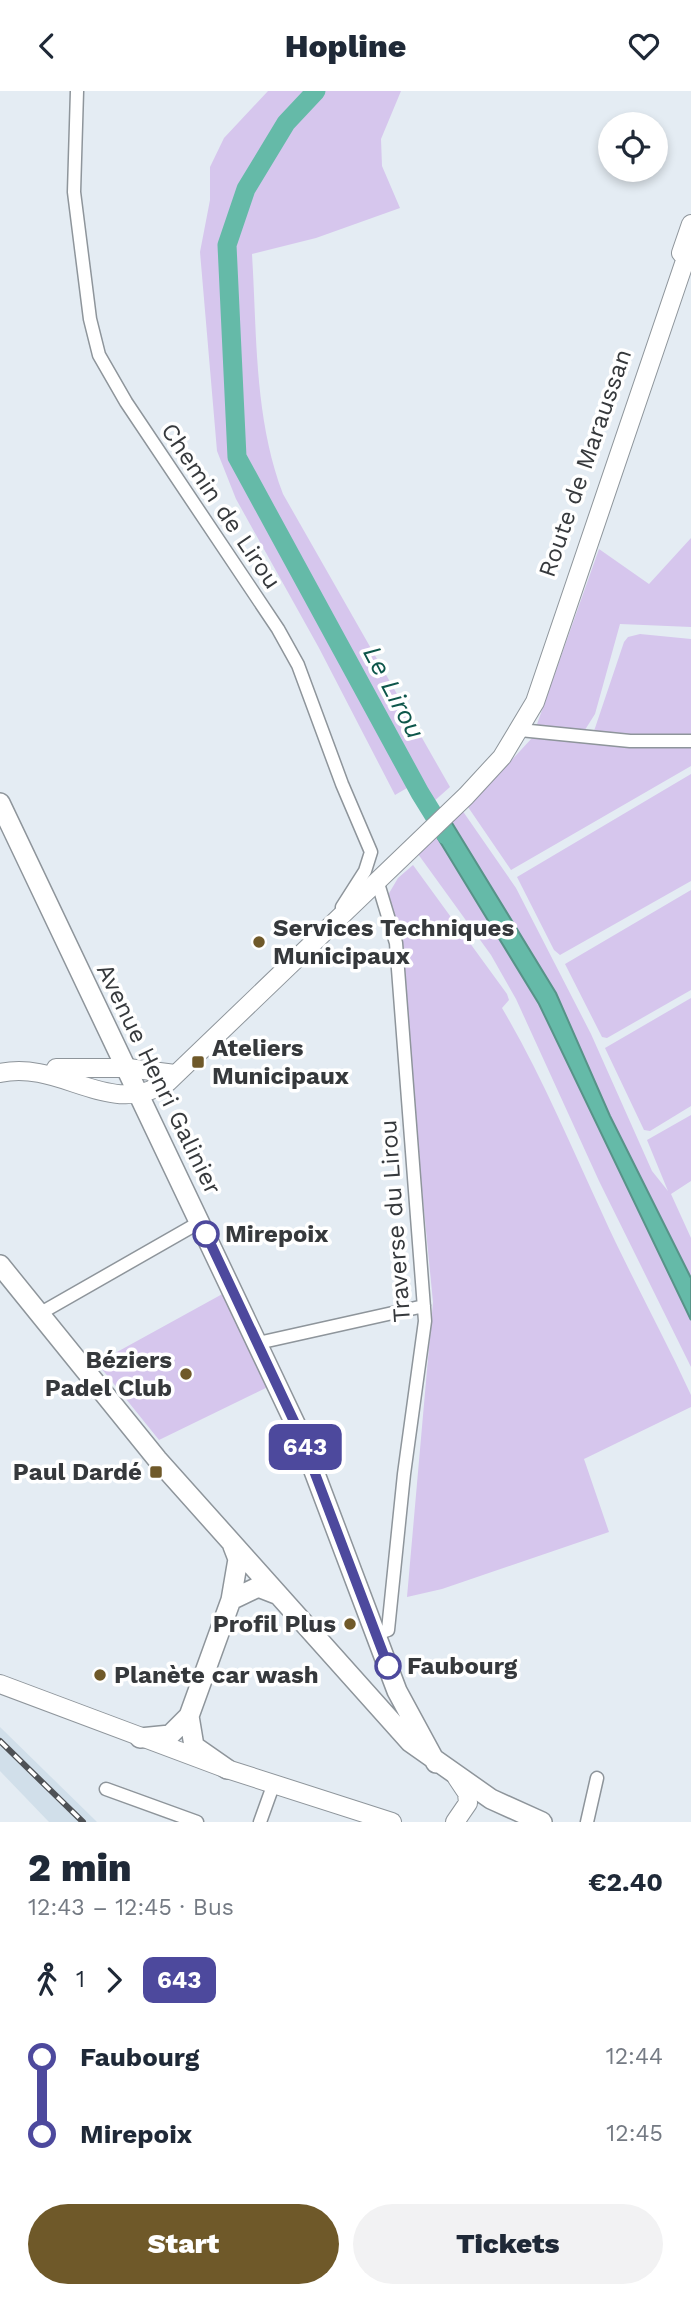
<!DOCTYPE html>
<meta charset="utf-8">
<style>
:root{--surface:#fff;--page:#f2f2f3;--text:#1f2937;--muted:#747a83;--accent:#6f5929}
body{margin:0;font-family:"Work Sans",sans-serif;background:var(--page);color:var(--text);height:100vh;display:flex;flex-direction:column;font-size:26px;white-space:nowrap}
*{box-sizing:border-box;margin:0}
p{font-size:23px;color:var(--muted)}
.icon{flex:none;width:38px;height:38px;fill:none;stroke:currentColor;stroke-width:2;stroke-linecap:round;stroke-linejoin:round}
.map{position:relative;height:1731px;overflow:hidden}
.side{display:flex;flex-direction:column;background:var(--surface);flex:1}
.side>*{flex:none}
.badge{padding:0 14px;border-radius:10px;font-size:24px;line-height:46px}
.tools{position:absolute;left:598px;top:21px;display:grid;gap:14px}
.tools a{display:grid;place-items:center;width:70px;height:70px;border-radius:50%;background:var(--surface);box-shadow:0 4px 10px #0003;font-size:35px}
.map>.badge{position:absolute;translate:-50% -50%;box-shadow:0 0 0 4px #fff}
.legs{display:flex;align-items:center;gap:10px;height:77px;padding:0 28px;font-size:23px}
.legs p{margin-inline-start:auto}
.overview{display:flex;align-items:center;justify-content:space-between;height:119px;padding:0 28px}
h1{font-size:38px;font-weight:800;line-height:52px}
.action{display:flex;gap:14px;margin-top:auto;padding:14px 28px}
.action a{flex:1;height:80px;border-radius:42px;background:var(--accent);color:#fff;font-size:28px;font-weight:800;line-height:80px;text-align:center}
.action a+a{background:var(--page);color:var(--text)}
ul{padding:0 28px;list-style:none}
li{display:flex;align-items:center;gap:24px;height:77px;font-size:26px}
li i{display:grid;place-items:center;width:10px;height:100%;margin:0 9px;background:currentColor}
li i::after{content:'';width:18px;height:18px;margin:-9px;border:5px solid;border-radius:50%;background:var(--surface)}
li p{margin-inline-start:auto}
li:first-child i{background:linear-gradient(#0000 50%,currentColor 0)}
li:last-child i{background:linear-gradient(currentColor 50%,#0000 0)}
header{display:flex;justify-content:space-between;align-items:center;height:91px;padding:0 28px;background:var(--surface);font-size:32px;font-weight:800}
.map>svg:first-child{display:block}
.built{fill:#d1dfea}
.green{fill:#d6c6ed}
.water{fill:#65baa8;stroke:#579388;stroke-width:2}
.lines{fill:none;stroke-linecap:round;stroke-linejoin:round}
.river{stroke:#65baa8;stroke-width:19}
.street-casing{stroke:#8e959b;stroke-width:15}
.secondary-casing{stroke:#8e959b;stroke-width:20}
.primary-casing{stroke:#8e959b;stroke-width:22}
.street{stroke:#fff;stroke-width:12}
.secondary{stroke:#fff;stroke-width:18}
.primary{stroke:#fff;stroke-width:19}
.rail-casing{stroke:#4e5155;stroke-width:6}
.rail{stroke:#fff;stroke-width:3.5;stroke-dasharray:10;stroke-linecap:butt}
.line-1-casing{stroke:#fff;stroke-width:16}
.line-1{stroke:#4d499d;stroke-width:10}
.poi-dot{fill:#6f5929;stroke:#fff;stroke-width:2.5}
.stop-1-dot{fill:#fff;stroke:#4d499d;stroke-width:3.5}
.labels{text-anchor:middle;stroke-width:7;stroke-linejoin:round;paint-order:stroke}
.street-label{font-size:24px;fill:#36393c;stroke:#fff}
.poi-label{font-size:24px;font-weight:bold;fill:#36393c;stroke:#fff;text-anchor:start}
.stop-label{font-size:24px;font-weight:bold;fill:#36393c;stroke:#fff;text-anchor:start}
.water-label{font-size:26px;font-style:italic;fill:#0d564a;stroke:#fff}
</style>
<header><svg class="icon" aria-label="back" viewBox="0 0 24 24"><path d="M15 5l-7 7 7 7"/></svg>Hopline<svg class="icon" aria-label="heart" viewBox="0 0 24 24"><path d="M12 20l-8-8c-3-5 5-10 8-4 3-6 11-1 8 4z"/></svg></header>
<div class="map">
<svg width="691" height="1731" viewBox="0 0 691 1731">
<rect width="100%" height="100%" fill="#e4ecf3"/>
<path class="built" d="M0 1636 97 1731H49L0 1680Z"/>
<path class="green" d="M268 0H401L381 48 382 75 400 117 316 147 252 163C257 243 254 327 283 403L450 696 432 712 347 561 338 566 407 697 395 704 319 557 236 408 217 360 200 161 210 109V76L224 47Z
M691 447V536L620 533 595 623 583 642 536 636 599 458 649 493Z
M640 543 691 548V646L593 643 624 551 628 546Z
M532 647 691 655V675L511 779 468 716Z
M691 683V790L560 864 554 859 517 786Z
M462 719 516 797 591 943 652 1080 668 1100 647 1049 691 1024V1090L671 1103 691 1147V1187L610 1025 556 902 450 728Z
M434 741 539 913 691 1229V1276L599 1090 516 908 491 864 418 763Z
M413 774 507 903 509 909 502 917C541 983 570 1053 602 1122 630 1184 663 1243 691 1304V1316L584 1368 609 1441 442 1498 407 1506 433 1211 405 925 402 845 388 804 398 787Z
M691 799V899L607 947 602 946 565 873Z
M691 907V1015L650 1040 644 1039 605 957Z
M226 1201 272 1294 159 1349 97 1272Z"/>
<path class="water" d="M449 727 556 902 610 1025 691 1187V1229L539 913 434 741Z"/>
<g class="lines">
<path class="river" d="M316 0 286 32 246 98 227 154 237 366 420 702 446 744"/>
<defs>
<path id="street" d="M77 0 74 101 90 228 99 264 126 311 278 538 298 574 342 693 371 761 365 780 342 816
M520 639 630 650H691
M39 1223 200 1131
M258 1252 424 1215
M376 1543 388 1539 404 1383 425 1230 396 852 377 789
M106 1698 197 1731
M260 1731 274 1692
M587 1731 597 1687"/>
<path id="secondary" d="M681 162 691 133
M56 977H128L175 983
M0 982C63 969 108 1028 168 991L466 705 502 666 535 611 691 152
M0 1593 227 1678 392 1731
M455 1731 468 1712 467 1702 457 1687"/>
<path id="primary" d="M0 712 300 1343 397 1600 436 1672
M0 1174 157 1368 410 1651 491 1708 542 1731
M231 1509 258 1496 276 1503
M189 1625 194 1655 227 1678
M140 1647 170 1644 189 1625 231 1509 238 1468 233 1455"/>
</defs>
<use href="#street" class="street-casing"/>
<use href="#secondary" class="secondary-casing"/>
<use href="#primary" class="primary-casing"/>
<use href="#street" class="street"/>
<use href="#secondary" class="secondary"/>
<use href="#primary" class="primary"/>
<defs>
<path id="rail" d="M0 1650 83 1731"/>
</defs>
<use href="#rail" class="rail-casing"/>
<use href="#rail" class="rail"/>
</g>
<g class="lines">
<defs>
<path id="line-1" d="M206 1143 300 1343 388 1575"/>
</defs>
<use href="#line-1" class="line-1-casing"/>
<use href="#line-1" class="line-1"/>
</g>
<g class="poi-dot">
<circle cx="259" cy="851" r="7"/>
<rect x="191" y="964" width="14" height="14" rx="3.5"/>
<circle cx="186" cy="1283" r="7"/>
<rect x="149" y="1374" width="14" height="14" rx="3.5"/>
<circle cx="350" cy="1533" r="7"/>
<circle cx="100" cy="1584" r="7"/>
</g>
<g class="stop-1-dot">
<circle cx="206" cy="1143" r="12"/>
<circle cx="388" cy="1575" r="12"/>
</g>
<g class="labels">
<g class="street-label">
<text transform="translate(585 372) rotate(-71)" y="8">Route de Maraussan</text>
<text transform="translate(221 415) rotate(56)" y="8">Chemin de Lirou</text>
<text transform="translate(159 988) rotate(64)" y="8">Avenue Henri Galinier</text>
<text transform="translate(395 1130) rotate(-94)" y="8">Traverse du Lirou</text>
</g>
<g class="poi-label">
<text x="273" y="845">Services Techniques<tspan x="273" dy="28">Municipaux</tspan></text>
<text x="212" y="965">Ateliers<tspan x="212" dy="28">Municipaux</tspan></text>
<text x="172" y="1277" text-anchor="end">Béziers<tspan x="172" dy="28">Padel Club</tspan></text>
<text x="142" y="1389" text-anchor="end">Paul Dardé</text>
<text x="336" y="1541" text-anchor="end">Profil Plus</text>
<text x="114" y="1592">Planète car wash</text>
</g>
<g class="stop-label">
<text x="225" y="1151">Mirepoix</text>
<text x="407" y="1583">Faubourg</text>
</g>
<g class="water-label">
<text transform="translate(394 601) rotate(62)" y="9">Le Lirou</text>
</g>
</g>
</svg>
<div class="tools">
<a><svg class="icon" aria-label="locate" viewBox="0 0 24 24"><circle cx="12" cy="12" r="6"/><path d="M12 2v4M12 18v4M2 12h4M18 12h4"/></svg></a>
</div>
<b class="badge" style="left:305px;top:1356px;background:#4d499d;color:#fff">643</b>
</div>
<section class="side">
<div class="overview"><div><h1>2 min</h1><p>12:43 – 12:45 · Bus</p></div><b>€2.40</b></div>
<div class="legs"><svg class="icon" aria-label="walk" viewBox="0 0 24 24"><circle cx="13" cy="4" r="2"/><path d="M13 8l-2 6 4 7M11 14l-3 7M7 12l3-4h3l4 4"/></svg>1<svg class="icon" aria-label="forward" viewBox="0 0 24 24"><path d="M9 5l7 7-7 7"/></svg><b class="badge" style="background:#4d499d;color:#fff">643</b></div>
<ul>
<li><i style="color:#4d499d"></i><b>Faubourg</b><p>12:44</p></li>
<li><i style="color:#4d499d"></i><b>Mirepoix</b><p>12:45</p></li>
</ul>
<div class="action"><a>Start</a><a>Tickets</a></div>
</section>
